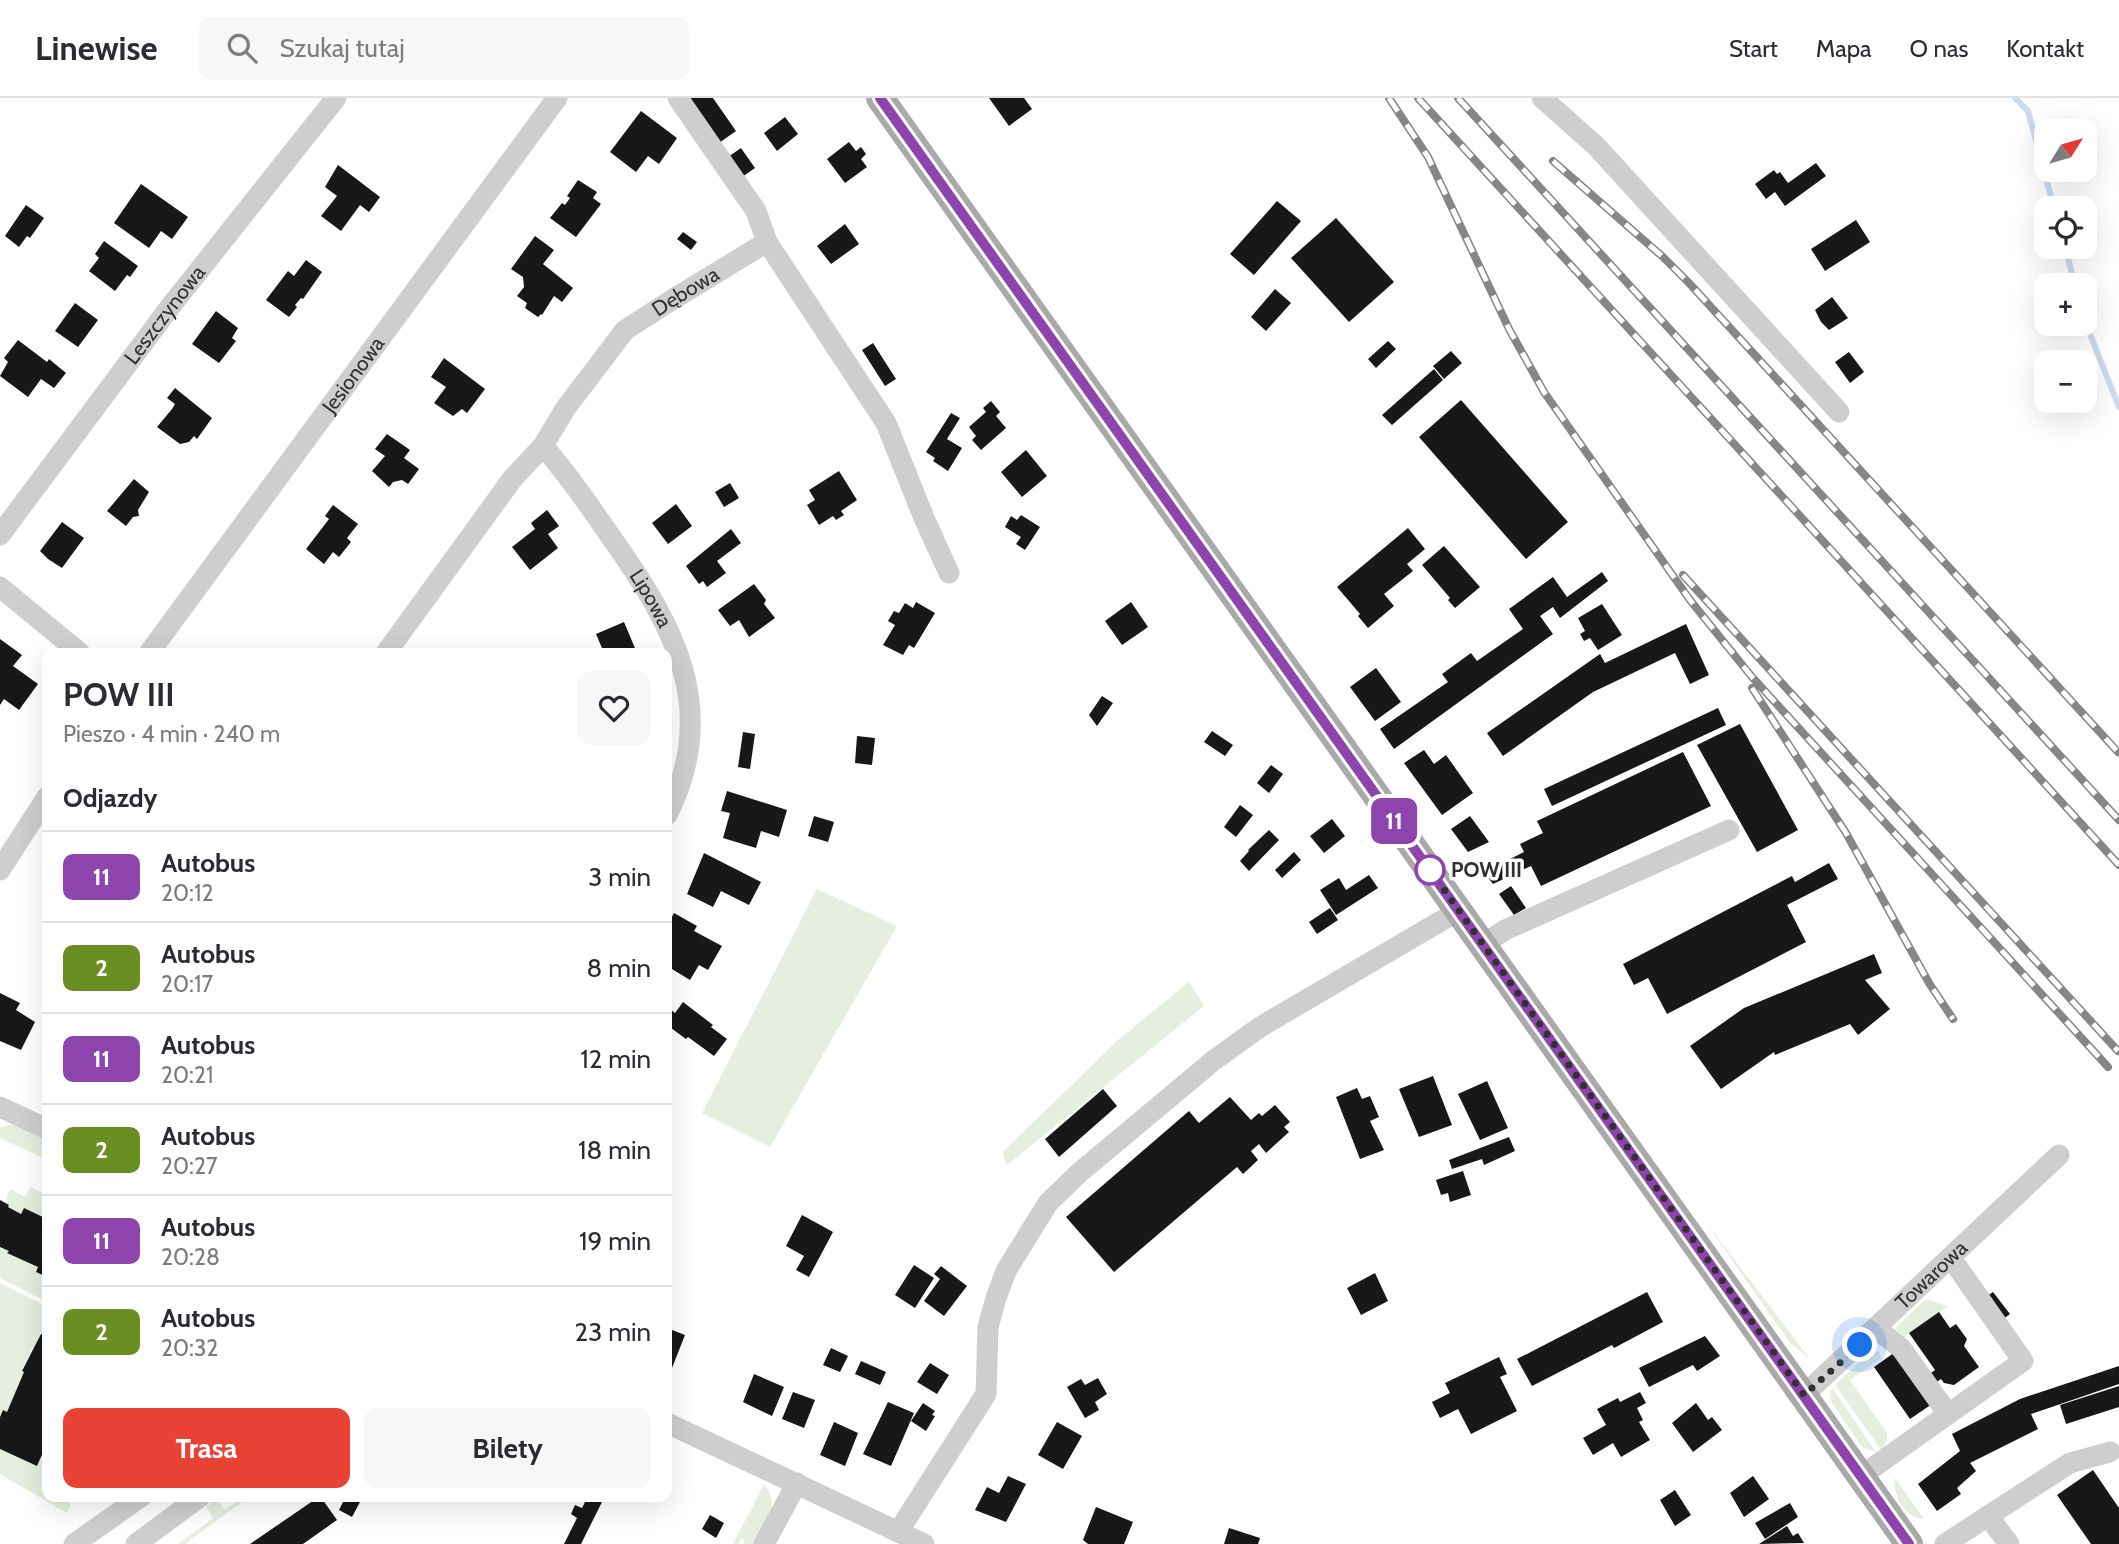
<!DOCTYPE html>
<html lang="pl">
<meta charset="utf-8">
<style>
:root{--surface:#fff;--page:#f7f7f7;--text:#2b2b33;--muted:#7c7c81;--line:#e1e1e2;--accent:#e84234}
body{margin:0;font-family:Cabin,sans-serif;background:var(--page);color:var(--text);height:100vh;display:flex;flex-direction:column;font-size:26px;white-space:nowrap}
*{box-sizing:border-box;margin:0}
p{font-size:23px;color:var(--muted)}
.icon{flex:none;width:38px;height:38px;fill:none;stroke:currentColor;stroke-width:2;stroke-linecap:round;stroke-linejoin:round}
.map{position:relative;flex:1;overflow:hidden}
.sheet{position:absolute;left:42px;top:550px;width:630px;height:854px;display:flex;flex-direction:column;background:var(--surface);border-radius:14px;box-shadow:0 7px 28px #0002}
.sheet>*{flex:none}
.badge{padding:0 14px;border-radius:10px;font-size:24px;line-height:46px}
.needle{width:46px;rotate:53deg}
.controls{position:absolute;left:2034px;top:21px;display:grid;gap:14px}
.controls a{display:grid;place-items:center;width:63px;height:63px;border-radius:14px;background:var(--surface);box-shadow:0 7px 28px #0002;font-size:35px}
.you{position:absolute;width:35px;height:35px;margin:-18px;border:5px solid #fff;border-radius:50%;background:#1a73e8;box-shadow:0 0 0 10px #1a73e833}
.map>.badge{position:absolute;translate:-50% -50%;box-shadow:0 0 0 4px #fff}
h2{padding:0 21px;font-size:26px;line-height:63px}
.round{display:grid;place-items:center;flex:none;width:74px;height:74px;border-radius:14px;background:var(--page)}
.headline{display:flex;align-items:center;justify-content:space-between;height:119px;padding:0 21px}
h1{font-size:33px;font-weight:800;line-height:52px}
.action{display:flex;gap:14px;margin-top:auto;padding:14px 21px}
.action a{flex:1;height:80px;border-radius:14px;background:var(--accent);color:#fff;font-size:28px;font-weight:800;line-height:80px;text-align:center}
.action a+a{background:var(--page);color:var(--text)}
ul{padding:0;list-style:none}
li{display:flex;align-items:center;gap:21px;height:91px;padding:0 21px;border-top:2px solid var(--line)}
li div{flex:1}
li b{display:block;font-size:26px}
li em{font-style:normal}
li .badge{min-width:77px;font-weight:700;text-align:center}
header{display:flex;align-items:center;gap:42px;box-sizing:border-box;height:98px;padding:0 35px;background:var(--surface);border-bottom:2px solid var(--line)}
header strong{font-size:33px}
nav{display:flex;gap:38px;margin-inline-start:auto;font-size:24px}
.search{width:490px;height:63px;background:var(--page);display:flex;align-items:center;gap:18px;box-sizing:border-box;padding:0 24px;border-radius:14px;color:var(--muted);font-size:26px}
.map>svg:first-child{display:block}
.green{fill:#e5eedf}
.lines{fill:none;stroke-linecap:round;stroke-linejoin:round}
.stream{stroke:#ccdbed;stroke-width:6}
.building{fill:#181818}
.minor{stroke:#cecece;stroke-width:21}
.major{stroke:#a9a9a9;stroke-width:28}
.rail-casing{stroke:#868686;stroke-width:8}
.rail{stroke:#fff;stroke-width:5;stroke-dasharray:16;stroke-linecap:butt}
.line-casing{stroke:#fff;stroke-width:16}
.line{stroke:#8e44ad;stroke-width:10}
.walk{stroke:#313131;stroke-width:7;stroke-dasharray:0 12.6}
.stop-dot{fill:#fff;stroke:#8e44ad;stroke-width:3.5}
.labels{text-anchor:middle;stroke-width:7;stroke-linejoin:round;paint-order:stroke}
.street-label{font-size:21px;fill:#313131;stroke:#fff}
.stop-label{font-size:21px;font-weight:bold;fill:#313131;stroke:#fff;text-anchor:start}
</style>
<header>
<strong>Linewise</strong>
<div class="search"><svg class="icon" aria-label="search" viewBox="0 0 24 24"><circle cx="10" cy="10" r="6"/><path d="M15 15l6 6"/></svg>Szukaj tutaj</div>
<nav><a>Start</a><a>Mapa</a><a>O nas</a><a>Kontakt</a></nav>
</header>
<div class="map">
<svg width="2119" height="1446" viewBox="0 0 2119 1446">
<rect width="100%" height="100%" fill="#fff"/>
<path class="green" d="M817 791 897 828 770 1049 702 1015Z
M1189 884 1204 908 1007 1067 1002 1055 1118 942Z
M13 1026 47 1042V1062L0 1040V1029Z
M30 1089 47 1097V1121L24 1110 21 1116 8 1109 9 1107 5 1105 10 1091 25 1099Z
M1702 1119 1809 1260 1790 1245Z
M0 1149 9 1153 8 1155 38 1169 36 1174 47 1179V1204L0 1180Z
M0 1185 47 1209V1239L40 1236 34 1250H32L22 1272 24 1274 7 1314 3 1312 0 1319Z
M1926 1201 1948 1208 1901 1241 1893 1232Z
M1870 1254 1879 1253 1881 1260 1850 1282 1887 1335V1343L1881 1352 1835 1287Z
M1832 1290 1876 1354 1862 1349 1832 1305 1830 1297Z
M47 1345V1379L42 1392 47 1395V1398H55L71 1405 67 1415 0 1376V1351L37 1367Z
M1895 1380 1924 1421C1905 1421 1892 1397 1895 1380Z
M764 1386C781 1408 766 1424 755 1446H745L742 1439 738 1446H733Z
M244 1398H250L185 1446H178L213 1420 206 1409 216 1401 225 1412Z"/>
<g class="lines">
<path class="stream" d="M2015 0 2028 13 2054 110
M2065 149 2075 187
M2084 221 2119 309"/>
</g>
<path class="building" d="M689 0H713L736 33 719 45Z
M989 0H1024L1032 11 1009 28Z
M641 13 677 40 659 66 648 58 636 74 610 54Z
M785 19 798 36 777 53 764 35Z
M849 44 856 53 861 49 866 56 861 61 867 69 845 85 827 61Z
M741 50 755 70 742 79 728 59Z
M1816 65 1826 78 1785 108 1775 94 1766 101 1755 86 1774 72 1777 76 1780 74 1788 85Z
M338 67 380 99 369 114 360 107 341 133 321 118 337 98 325 89Z
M578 82 597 94 593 100 601 106 576 139 550 120 562 105 565 107 570 100 567 98Z
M141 86 188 119 172 141 161 133 149 150 114 125Z
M1277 103 1301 123 1254 177 1230 156Z
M26 107 44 120 30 140 27 138 19 149 5 138Z
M1336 120 1394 184 1349 224 1291 160Z
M1856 122 1870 144 1825 173 1811 151Z
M845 126 859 146 831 166 817 148Z
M683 134 697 144 691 152 677 141Z
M535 138 554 152 543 166 573 190 562 204 554 198 542 217 541 216 538 219 525 210 527 205 517 198 524 189 523 179 511 171Z
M104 143 138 168 130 179 127 177 115 193 89 173 99 160 95 156Z
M306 162 322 174 303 201 301 200 295 207 297 209 289 219 266 202 288 173 294 178Z
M1275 191 1291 205 1266 233 1251 219Z
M1832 199 1848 220 1829 232 1821 224 1815 212Z
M75 205 98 222 78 249 55 233Z
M216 213 238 230 232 240 236 243 219 265 192 246Z
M18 242 47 264 49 261 66 275 54 290 41 281 28 299 0 278 8 264 4 260Z
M1388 243 1396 251 1376 270 1368 261Z
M873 245 896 281 885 288 862 252Z
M1451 253 1462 265 1444 281 1433 268Z
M1849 254 1864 274 1850 285 1835 264Z
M444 260 485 291 467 315 462 311 453 318 434 305 446 289 431 279Z
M1434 271 1443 282 1392 327 1382 317Z
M175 290 212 320 197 341 194 338 189 344 180 346 157 329 172 311 175 306 167 300Z
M1461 302 1568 424 1526 461 1419 339Z
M991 303 1000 314 996 318 1006 330 981 352 972 342 976 338 969 329 986 314 983 310Z
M951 315 960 320 947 341 962 350 948 373 933 363 935 360 926 354Z
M387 336 410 352 404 360 419 371 408 386 402 382 393 384 389 389 372 373 385 358 375 351Z
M1026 352 1047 378 1022 399 1001 374Z
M839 373 857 402 841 413 844 417 836 422 833 418 819 427 807 407 815 402 809 392Z
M134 381 149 394 138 412 139 418 133 419 126 428 107 413Z
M730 385 739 400 724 409 715 394Z
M676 406 692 428 668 446 652 425Z
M333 407 358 426 347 440 351 444 339 459 333 454 324 466 306 451 329 421 325 418Z
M547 412 559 428 548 436 558 450 530 472 512 449 535 431 531 425Z
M1021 417 1040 429 1025 452 1016 446 1021 439 1005 429 1011 418 1017 422Z
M62 424 84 440 62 470 48 461 40 453Z
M1408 430 1425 451 1407 466 1413 473 1384 496 1394 508 1368 530 1358 518 1360 516 1337 489Z
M731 431 741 445 717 463 726 475 707 489 703 483 699 486 686 468Z
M1444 448 1480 489 1455 510 1448 502 1450 500 1422 467Z
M1602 474 1608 483 1560 520 1553 509 1540 518 1553 536 1394 651 1380 631 1448 584 1442 576 1471 555 1477 563 1523 531 1509 511 1553 479 1567 499Z
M754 486 766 502 764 506 775 520 749 539 739 522 730 528 718 512Z
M916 504 935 515 914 550 909 547 903 557 883 547 895 527 888 523 894 513 899 515 905 505 913 510Z
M1131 504 1148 529 1122 547 1105 523Z
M1602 506 1622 537 1598 552 1590 540 1584 543 1580 536 1585 533 1578 520Z
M624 524 637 555H597L596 552 602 550 596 536Z
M1686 526 1709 577 1690 586 1675 555 1593 594 1503 658 1487 635 1600 556 1605 565Z
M0 541 22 557 13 568 38 586 19 612 4 601 0 607Z
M1376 570 1401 604 1375 623 1350 589Z
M1102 598 1113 605 1097 628 1089 617Z
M1718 610 1726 627 1552 708 1544 691Z
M1740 626 1798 732 1757 754 1697 647Z
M1212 633 1233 647 1225 658 1204 644Z
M743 634 755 636 750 671 738 669Z
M857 638 875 640 872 667 855 665Z
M1424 652 1434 666 1446 657 1473 695 1442 717 1404 665Z
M1683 654 1711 708 1541 788 1531 768 1493 786 1484 774 1524 754 1520 746 1543 735 1537 723Z
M1271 667 1283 676 1269 695 1257 685Z
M727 693 787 712 779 739 761 733 756 750 723 740 730 715 721 713Z
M1240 707 1253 717 1236 739 1224 729Z
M814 718 834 724 828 744 808 738Z
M1470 718 1489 744 1468 754 1451 731Z
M1332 721 1345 738 1324 755 1310 738Z
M1269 732 1279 742 1249 773 1240 763 1249 753 1248 752Z
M1294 754 1301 762 1282 780 1275 772Z
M704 755 761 784 749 807 721 793 713 809 687 796Z
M1829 765 1838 781 1787 807 1806 844 1667 916 1648 880 1634 887 1623 866 1792 778 1795 784Z
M1369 777 1378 790 1336 817 1320 792 1339 780 1346 792Z
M1511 788 1526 810 1514 817 1499 796Z
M1330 810 1338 822 1317 836 1309 824Z
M674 815 697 828 694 833 722 848 708 872 699 867 690 882 667 868V828Z
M1874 856 1882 875 1865 882 1890 911 1858 937 1850 926 1775 957 1774 954 1721 991 1690 948 1744 910Z
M0 895 20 905 16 912 35 924 21 952 0 943Z
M683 904 713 927 711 929 727 941 714 958 688 939 686 941 667 927V916L670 911 675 915Z
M1433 978 1452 1027 1419 1039 1399 991Z
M1487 983 1508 1030 1480 1042 1458 996Z
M1357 990 1362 1001 1370 998 1379 1019 1370 1023 1384 1052 1360 1061 1336 999Z
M1103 991 1117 1008 1059 1059 1045 1041Z
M1230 999 1251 1022 1259 1015 1262 1018 1275 1007 1290 1024 1284 1029 1289 1034 1266 1055 1259 1046 1251 1053 1258 1062 1243 1076 1237 1069 1114 1174 1066 1119 1189 1013 1199 1025Z
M1509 1039 1515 1053 1484 1067 1482 1061 1452 1071 1449 1062Z
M1463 1073 1471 1097 1450 1104 1448 1095 1441 1097 1436 1082Z
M0 1102 9 1107 8 1109 21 1116 24 1110 47 1121V1179L36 1174 38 1169 7 1155 9 1153 0 1149Z
M802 1117 833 1134 809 1179 796 1172 804 1158 786 1148Z
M914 1167 934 1180 915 1210 895 1197Z
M941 1168 967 1188 944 1218 924 1203 940 1181 934 1176Z
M1375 1175 1388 1203 1361 1217 1347 1190Z
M1647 1194 1663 1224 1614 1250 1612 1247 1532 1288 1517 1261Z
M1993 1194 2010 1216 1990 1231 1973 1208Z
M1939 1214 1950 1230 1956 1226 1967 1241 1964 1248 1979 1269 1954 1287 1944 1285 1941 1281 1926 1291 1935 1304 1910 1321 1874 1269 1898 1252 1920 1283 1935 1272 1909 1235Z
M667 1230 685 1237 670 1275 667 1274Z
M41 1236 47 1239V1345L37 1368 0 1351V1319L3 1312 7 1314 24 1274 22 1273Z
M1705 1238 1720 1258 1697 1273 1693 1267 1649 1289 1639 1270Z
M831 1250 848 1258 840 1274 823 1267Z
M1499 1259 1507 1276 1500 1279 1517 1313 1471 1336 1458 1311 1440 1320 1432 1304 1450 1295 1445 1285Z
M861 1263 886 1274 880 1287 855 1276Z
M930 1265 949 1277 937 1296 917 1284Z
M2119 1268V1286L2031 1316 2038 1331 1970 1365 1976 1373 1957 1390 1961 1396 1937 1413 1918 1386 1960 1353 1952 1336 2020 1301Z
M754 1276 784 1289 772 1318 743 1304Z
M1098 1280 1107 1296 1095 1304 1099 1312 1085 1320 1067 1289 1081 1281 1085 1287Z
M2119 1288V1309L2066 1326 2060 1307Z
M793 1294 815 1302 804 1330 782 1321Z
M1640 1294 1646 1305 1637 1310 1643 1322 1639 1324 1650 1342 1621 1359 1613 1345 1593 1357 1583 1340 1606 1327 1597 1311 1618 1300 1620 1304Z
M888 1304 914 1315 891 1368 863 1356Z
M923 1305 935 1313 932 1317 935 1318 926 1333 911 1323Z
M1696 1305 1708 1322 1712 1319 1722 1332 1693 1354 1672 1325Z
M834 1324 858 1335 845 1368 820 1357Z
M1057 1324 1082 1338 1063 1371 1038 1357Z
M2093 1372 2119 1410V1446H2091L2057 1397Z
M1008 1378 1026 1386 1006 1424 975 1412 987 1389 999 1395Z
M1753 1378 1769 1401 1744 1419 1730 1395Z
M1675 1392 1691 1417 1675 1428 1660 1402Z
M320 1398 337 1422 303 1446H250Z
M346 1398 360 1404 352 1419 339 1412Z
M588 1398H605L581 1446H564L577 1420 571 1416 575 1407 582 1410Z
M1790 1405 1798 1419 1765 1441 1755 1425Z
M1096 1409 1133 1424 1124 1446H1088L1083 1442Z
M710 1417 724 1425 716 1440 702 1431Z
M1787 1428 1793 1438 1798 1435 1804 1445 1759 1446Z
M1229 1430 1260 1440 1258 1446H1224Z"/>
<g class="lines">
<g class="minor">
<path d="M678 0 756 113 767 144"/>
<path d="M1542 0 1596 48 1839 314"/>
<path id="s1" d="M543 348C569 378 591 410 613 442 675 529 720 612 667 717"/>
<path id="s2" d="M0 437 170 209 336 0"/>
<path d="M0 489 80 555"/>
<path id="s3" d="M149 555 557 0"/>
<path id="s4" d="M386 555 513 380 543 348 565 311 625 232 675 200 767 144 886 325 924 420 949 475"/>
<path d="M0 772 47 699"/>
<path d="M1482 847 1505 832 1729 732"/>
<path d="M0 1009 47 1031"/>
<path d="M1876 1231 1901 1250 1948 1316"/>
<path id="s5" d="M1804 1297 2059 1057"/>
<path d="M667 1325 924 1446"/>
<path d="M1861 1378 2023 1263 1951 1160"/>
<path d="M1988 1418 2070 1365 2110 1354"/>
<path d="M898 1434 986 1296 988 1229 996 1200 1006 1173 1048 1105 1079 1075 1213 963 1260 929 1458 813"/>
<path d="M74 1446 142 1398"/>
<path d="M136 1446 201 1398"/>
<path d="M764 1446 797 1385"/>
<path d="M1945 1446 1988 1418 2009 1446"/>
</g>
<path class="major" d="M880 0 1909 1446"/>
<defs>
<path id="rail" d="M1389 0 1428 59 1509 231 1544 294 1690 502 1752 579 2108 969
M1418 0 2119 767
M1458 0 2119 722
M1553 63 1663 159 1689 185 2118 654
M1683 477 2118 953
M1752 590 1846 735 1929 885 1953 921"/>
</defs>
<use href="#rail" class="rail-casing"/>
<use href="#rail" class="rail"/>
</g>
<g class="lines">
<defs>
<path id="line" d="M880 0 1909 1446"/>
</defs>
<use href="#line" class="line-casing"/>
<use href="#line" class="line"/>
<path class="walk" d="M1430 772 1804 1297 1860 1247"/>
</g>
<circle class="stop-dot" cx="1430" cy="772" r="14"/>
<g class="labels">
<g class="street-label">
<text dy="7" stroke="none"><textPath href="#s4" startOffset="474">Dębowa</textPath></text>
<text dy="7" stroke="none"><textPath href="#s2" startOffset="275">Leszczynowa</textPath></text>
<text dy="7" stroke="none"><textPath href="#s3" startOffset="345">Jesionowa</textPath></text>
<text dy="7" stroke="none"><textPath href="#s1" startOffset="187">Lipowa</textPath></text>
<text dy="7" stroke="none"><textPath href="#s5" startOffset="175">Towarowa</textPath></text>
</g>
<g class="stop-label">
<text x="1451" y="779">POW III</text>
</g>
</g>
</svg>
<div class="controls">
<a><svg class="needle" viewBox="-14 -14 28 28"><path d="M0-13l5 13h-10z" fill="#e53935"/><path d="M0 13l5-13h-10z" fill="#7c7c81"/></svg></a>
<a><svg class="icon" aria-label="locate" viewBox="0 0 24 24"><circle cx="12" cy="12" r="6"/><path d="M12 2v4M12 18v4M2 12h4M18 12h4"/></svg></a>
<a>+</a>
<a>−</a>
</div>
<div class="you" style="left:1860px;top:1247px"></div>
<b class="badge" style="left:1394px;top:723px;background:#8e44ad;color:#fff">11</b>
<section class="sheet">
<div class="headline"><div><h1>POW III</h1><p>Pieszo · 4 min · 240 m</p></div><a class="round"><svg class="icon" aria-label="heart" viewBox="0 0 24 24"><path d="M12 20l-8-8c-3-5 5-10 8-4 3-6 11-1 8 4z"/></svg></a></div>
<h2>Odjazdy</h2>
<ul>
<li><span class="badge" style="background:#8e44ad;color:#fff">11</span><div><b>Autobus</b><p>20:12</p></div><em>3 min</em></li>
<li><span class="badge" style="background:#6b8e23;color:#fff">2</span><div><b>Autobus</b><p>20:17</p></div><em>8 min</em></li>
<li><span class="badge" style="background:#8e44ad;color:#fff">11</span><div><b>Autobus</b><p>20:21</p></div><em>12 min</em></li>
<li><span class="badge" style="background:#6b8e23;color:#fff">2</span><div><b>Autobus</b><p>20:27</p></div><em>18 min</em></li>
<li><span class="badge" style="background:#8e44ad;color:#fff">11</span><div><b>Autobus</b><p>20:28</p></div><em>19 min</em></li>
<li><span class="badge" style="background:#6b8e23;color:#fff">2</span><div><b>Autobus</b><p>20:32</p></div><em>23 min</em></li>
</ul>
<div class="action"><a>Trasa</a><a>Bilety</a></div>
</section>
</div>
